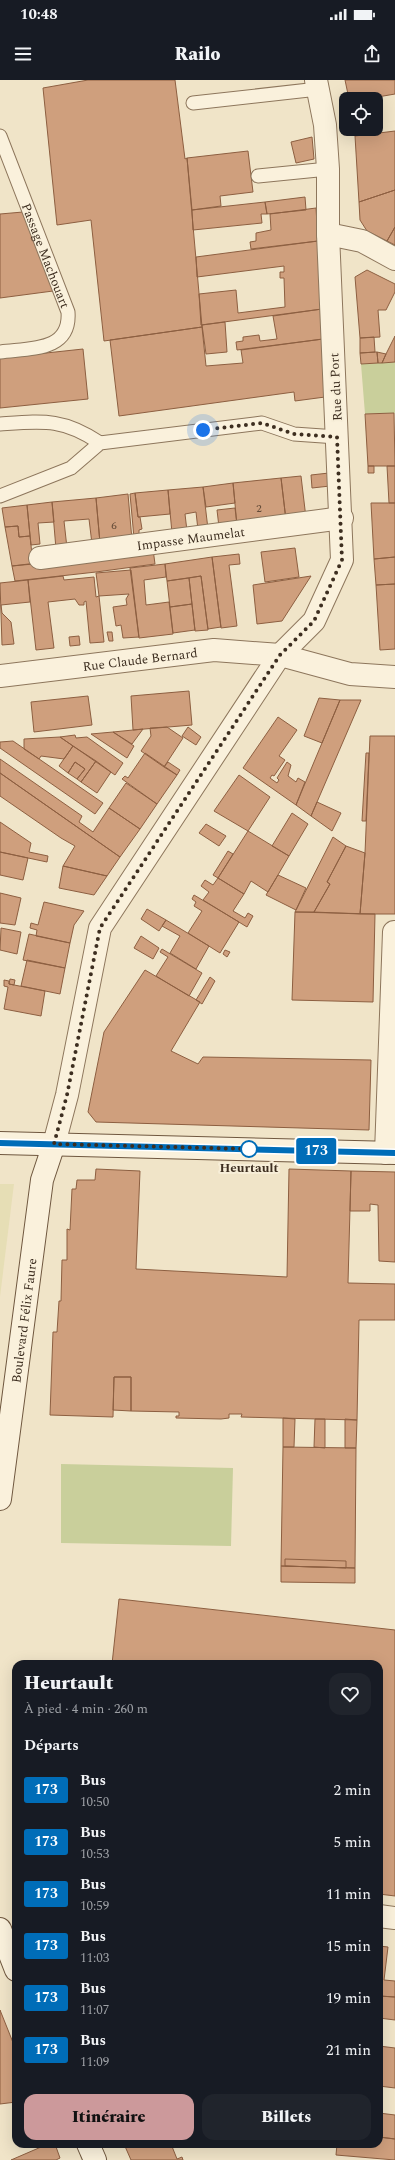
<!DOCTYPE html>
<html lang="fr">
<meta charset="utf-8">
<style>
:root{--surface:#171b24;--page:#20242c;--text:#f1f3f6;--muted:#9ea1a6;--accent:#cc999b}
body{margin:0;font-family:Spectral,serif;background:var(--page);color:var(--text);height:100vh;display:flex;flex-direction:column;font-size:15px;white-space:nowrap}
*{box-sizing:border-box;margin:0}
p{font-size:13px;color:var(--muted)}
.icon{flex:none;width:22px;height:22px;fill:none;stroke:currentColor;stroke-width:2;stroke-linecap:round;stroke-linejoin:round}
.map{position:relative;flex:1;overflow:hidden}
.sheet{position:absolute;left:12px;top:1580px;width:371px;height:488px;display:flex;flex-direction:column;background:var(--surface);border-radius:12px;box-shadow:0 4px 16px #0002}
.sheet>*{flex:none}
.badge{padding:0 8px;border-radius:3px;font-size:14px;line-height:26px}
.fabs{position:absolute;left:339px;top:12px;display:grid;gap:8px}
.fabs a{display:grid;place-items:center;width:44px;height:44px;border-radius:8px;background:var(--surface);box-shadow:0 4px 16px #0002;font-size:20px}
.you{position:absolute;width:20px;height:20px;margin:-10px;border:3px solid #fff;border-radius:50%;background:#1a73e8;box-shadow:0 0 0 6px #1a73e833}
.map>.badge{position:absolute;translate:-50% -50%;box-shadow:0 0 0 2px #fff}
h2{padding:0 12px;font-size:15px;line-height:36px}
.round{display:grid;place-items:center;flex:none;width:42px;height:42px;border-radius:12px;background:var(--page)}
.head{display:flex;align-items:center;justify-content:space-between;height:68px;padding:0 12px}
h1{font-size:19px;font-weight:800;line-height:30px}
.action{display:flex;gap:8px;margin-top:auto;padding:8px 12px}
.action a{flex:1;height:46px;border-radius:12px;background:var(--accent);color:#111;font-size:16px;font-weight:800;line-height:46px;text-align:center}
.action a+a{background:var(--page);color:var(--text)}
ul{padding:0;list-style:none}
li{display:flex;align-items:center;gap:12px;height:52px;padding:0 12px}
li div{flex:1}
li b{display:block;font-size:15px}
li em{font-style:normal}
li .badge{min-width:44px;font-weight:700;text-align:center}
.status{display:flex;justify-content:space-between;align-items:center;height:28px;padding:0 20px;background:var(--surface);direction:ltr}
.status svg{height:11px;fill:currentColor}
header{display:flex;justify-content:space-between;align-items:center;height:52px;padding:0 12px;background:var(--surface);font-size:18px;font-weight:800}
.map>svg:first-child{display:block}
.farmland{fill:#e6deb5}
.green{fill:#c9cf9b}
.building{fill:#cf9f7d;stroke:#8d5f41}
.lines{fill:none;stroke-linecap:round;stroke-linejoin:round}
.lane-casing{stroke:#8d765c;stroke-width:15}
.street-casing{stroke:#8d765c;stroke-width:24}
.secondary-casing{stroke:#6f573f;stroke-width:24}
.lane{stroke:#faf1dc;stroke-width:13}
.street{stroke:#faf1dc;stroke-width:22}
.secondary{stroke:#faf1dc;stroke-width:22}
.line-casing{stroke:#fff;stroke-width:9}
.line{stroke:#006db8;stroke-width:6}
.walk{stroke:#3d2e20;stroke-width:4;stroke-dasharray:0 7.2}
.stop-dot{fill:#fff;stroke:#006db8;stroke-width:2}
.labels{text-anchor:middle;stroke-width:4;stroke-linejoin:round;paint-order:stroke}
.number-label{font-size:11px;fill:#624a37}
.street-label{font-size:13px;fill:#3d2e20;stroke:#f7eed8}
.stop-label{font-size:13px;font-weight:bold;fill:#3d2e20;stroke:#f7eed8}
</style>
<div class="status"><b>10:48</b><svg viewBox="0 0 49 12"><path d="M0 12V9h3v3zM5 12V6h3v6zM10 12V3h3v9zM15 12V0h3v12zM26 1h20v11H26zM47 4h2v5h-2z"/></svg></div>
<header><svg class="icon" aria-label="menu" viewBox="0 0 24 24"><path d="M4 6h16M4 12h16M4 18h16"/></svg>Railo<svg class="icon" aria-label="share" viewBox="0 0 24 24"><path d="M12 15V3M7 8l5-5 5 5M5 13v7h14v-7"/></svg></header>
<div class="map">
<svg width="395" height="2080" viewBox="0 0 395 2080">
<rect width="100%" height="100%" fill="#f0e4c8"/>
<path class="farmland" d="M0 1104H14L0 1217Z"/>
<path class="green" d="M395 282V333L365 334 361 284Z
M61 1384 233 1388 231 1466 61 1463Z"/>
<path class="building" d="M88 0H175L185 79 187 78 202 247 104 261 91 140 57 145 43 8Z
M345 0H395V14L366 19H349Z
M395 51V110L359 122 355 56Z
M312 57 314 79 296 83 291 62Z
M248 71 253 112 220 116 221 126 192 130 187 78Z
M395 110V147L387 161 367 151 360 140 359 122Z
M305 117 306 130 267 134 265 122Z
M265 122 267 134H261L262 143 193 150 192 130Z
M316 128 318 161 251 169 250 162 256 161V153L271 150 270 134Z
M23 132 53 211 0 218V134Z
M395 147V165L387 161Z
M318 161 322 229 201 245 199 214 236 210 238 233 285 227 284 198H280V192H284V186L197 197 196 177Z
M367 190 395 204V212L386 230H378L380 257 360 258 355 197Z
M322 229 323 259 237 270 236 262 243 261V257L259 255 260 261 277 259 273 236Z
M225 242 227 272 206 274 202 245Z
M202 247 206 286 243 283 241 270 323 259 325 317 295 321 294 312 119 336 110 260Z
M395 256V282L382 283 386 274Z
M374 257 375 272 360 273V258Z
M83 269 88 319 0 328V278Z
M377 272 378 283 361 284 360 273Z
M377 272 386 274 382 283H378Z
M394 333 395 386H368L365 334Z
M368 386H374V393H368Z
M387 386H395V423H389Z
M329 393 330 406 312 408 311 395Z
M301 396 306 438 286 440 281 398Z
M281 398 286 440 237 445 233 403Z
M233 403 235 423 206 427 203 407Z
M203 407 208 449 198 450 196 432 185 434 187 451 172 453 168 410Z
M168 410 170 434 138 437 135 413Z
M135 413 138 437H140L142 449 139 450V457L134 458 130 414Z
M128 414 132 460 100 463 96 418Z
M96 418 100 463 92 464 89 439 64 441 67 468 56 469 52 422Z
M52 422 54 442 38 443 40 464 31 465 27 425Z
M371 423H395V477L374 479Z
M27 425 30 456 19 457 18 446 5 447 2 428Z
M235 428 237 445 219 447 217 430Z
M18 446 19 457 30 456 33 484 12 486 5 447Z
M295 468 299 497 265 502 261 472Z
M153 469 155 484 96 492 15 501 12 486Z
M239 474 240 484 229 485 237 546 221 548 212 477Z
M212 477 221 547 208 549 201 496 167 501 165 484Z
M395 477V504L376 505 374 479Z
M165 484 166 497 144 500 146 525 169 522 173 554 139 558 130 488Z
M131 490 139 557 123 558 121 545 116 546 113 527 127 525 126 519 129 514 99 516 96 493Z
M63 496 64 500 94 497 96 517 99 516 104 562 90 563 86 521 84 522V525H79L75 519 48 522 54 568 36 570 28 500Z
M201 496 208 550 195 551 189 498Z
M311 496 282 541 257 544 253 505Z
M189 498 192 524 170 527 167 501Z
M28 500 30 522 1 525 2 533 11 542 14 564 2 565 0 503Z
M395 504V569L380 570 376 505Z
M192 524 195 550 173 553 170 527Z
M107 552H112L113 561H109Z
M79 556 80 565 70 566 69 557Z
M189 611 192 645 133 650 131 616Z
M88 616 92 645 34 652 31 622Z
M319 618 340 620 322 663 304 656Z
M340 620H361L311 736 296 725Z
M278 637 297 650 279 676 285 680 274 696 272 695 270 698 277 703 279 700 277 698 287 682 291 685 288 696 296 702 298 698 305 702 296 725 243 688Z
M167 647 183 658 164 687 141 671 151 656 150 648Z
M188 647 201 657 196 665 182 656Z
M143 649 132 664 113 652Z
M113 652 134 666 127 678 91 654Z
M75 655 76 658 87 657 123 683 115 695 60 657Z
M370 656H395V834H360L365 773Z
M60 657 73 666 64 679 41 676 39 679 24 669V659Z
M13 661 103 723 95 734 0 668V662Z
M73 666 96 681 81 702 77 699 85 689 75 682 68 693 59 686Z
M145 673 177 695 157 724 122 699 125 696 128 698Z
M366 673H369L366 741H362Z
M0 679 82 736 79 742 93 752 109 728 140 749 120 777 0 693Z
M96 681 111 692 97 713 81 702Z
M75 682 85 689 77 699 68 693Z
M168 682 180 690 177 695 164 687Z
M0 693 120 777 107 796 63 786 75 766 61 758 0 716Z
M239 695 270 717 248 751 214 731Z
M126 703 157 724 140 749 109 728Z
M317 722 341 733 332 751 311 736Z
M292 733 308 744 289 776 272 766Z
M0 742 31 763 29 772 48 776 47 782 0 772Z
M206 744 226 756 219 766 199 753Z
M248 751 289 776 268 812 251 801 244 814 218 798Z
M333 757 346 766 327 802 330 804 314 832H295Z
M346 766 365 773 360 834 314 832 330 804 327 802Z
M228 771 233 774 218 798 213 795Z
M0 772 28 778 23 800 0 795Z
M63 786 107 796 94 815 59 808Z
M278 795 306 808 296 830 266 815Z
M218 798 244 814 233 831 245 838 248 833 253 836 247 847 203 820 209 812 201 806 205 800 213 805Z
M0 813 21 818 15 845 0 843Z
M194 815 239 842 220 873 188 853 202 831 194 826 196 822 192 819Z
M44 822 84 831 74 845 70 863 36 856 37 850 30 848 31 843 38 845Z
M147 829 166 840 159 851 141 839Z
M295 832 375 834 373 922 292 920Z
M166 840 209 866 196 889 170 873 180 856 162 846Z
M1 848 21 852 17 874 0 870Z
M29 854 70 863 65 888 23 880Z
M141 856 159 868 153 879 134 868Z
M162 869 202 893 189 916 156 896 168 877 160 872Z
M225 870 230 872 227 877 223 874Z
M27 880 65 888 60 914 21 906Z
M145 890 200 922 171 971 198 984 203 977 371 980 369 1050 96 1042 88 1032 104 952Z
M210 897 215 901 202 924 196 920Z
M10 899 15 900 14 905 9 904Z
M4 900 9 901V904L45 911 41 936 4 929 8 907 4 906Z
M96 1089 140 1091 136 1189 287 1197 289 1089 351 1091 348 1203 395 1204V1240H359L357 1340 241 1337 242 1334H229V1338L221 1339 176 1338V1336H179V1332L131 1331V1297H114L113 1337 50 1335 53 1252H57L59 1221H61L62 1180H67V1149L70 1150 72 1109H76L77 1100H95Z
M351 1091 395 1092V1182L379 1181 378 1125 370 1124V1131H350Z
M114 1297H131V1331L113 1330Z
M283 1338 295 1339 294 1367H283Z
M315 1339H325V1368L314 1367Z
M345 1339 357 1340 356 1368H345Z
M283 1367 356 1368 355 1488 281 1486Z
M285 1479 346 1481V1488L285 1486Z
M281 1486 355 1488V1503L281 1502Z
M119 1519 395 1550V1816L379 1814V1584H112Z
M379 1866 388 1867 384 1900 395 1901V1917L379 1916Z
M379 1916 395 1917V1940L379 1938Z
M0 1930 16 1970V2022L0 2024Z
M379 1966 395 1968V2008L379 2006Z
M379 2033 395 2035V2059L379 2057Z
M379 2057 395 2059V2080L336 2075 337 2064H379Z
M48 2064H55L60 2078 56 2080H11Z
M124 2064H171L177 2079 182 2077 183 2080H131Z"/>
<g class="lines">
<defs>
<g id="lane">
<path d="M193 23 318 9"/>
<path id="s1" d="M0 56 68 232C71 272 29 268 0 272"/>
<path d="M258 96 328 89"/>
<path d="M0 344C43 341 63 338 100 363"/>
<path d="M0 416 71 388 100 363 262 343 294 354 337 357"/>
</g>
<g id="street">
<path d="M328 154 362 161 395 179"/>
<path id="s2" d="M40 478 342 438"/>
<path id="s3" d="M0 596 214 570 280 575 350 594 395 597"/>
<path d="M54 1064 67 1015 100 848 280 575 314 541 342 480 328 154V89L325 45 316 0"/>
<path d="M386 1073 394 852"/>
<path d="M379 1836 395 1838"/>
</g>
<g id="secondary">
<path d="M0 1063 395 1073"/>
<path id="s4" d="M0 1419 42 1100 54 1064"/>
<path d="M0 1849 16 1890"/>
<path d="M88 2064 95 2080"/>
</g>
</defs>
<use href="#lane" class="lane-casing"/>
<use href="#street" class="street-casing"/>
<use href="#secondary" class="secondary-casing"/>
<use href="#lane" class="lane"/>
<use href="#street" class="street"/>
<use href="#secondary" class="secondary"/>
</g>
<g class="lines">
<defs>
<path id="line" d="M0 1063 395 1073"/>
</defs>
<use href="#line" class="line-casing"/>
<use href="#line" class="line"/>
<path class="walk" d="M203 350 262 343 294 354 337 357 342 480 314 541 280 575 100 848 67 1015 54 1064 249 1069"/>
</g>
<circle class="stop-dot" cx="249" cy="1069" r="8"/>
<g class="labels">
<g class="number-label">
<text x="259" y="432">2</text>
<text x="114" y="449">6</text>
</g>
<g class="street-label">
<text dy="5" stroke="none"><textPath href="#s1" startOffset="128">Passage Machouart</textPath></text>
<text transform="translate(335 307) rotate(-93)" y="5">Rue du Port</text>
<text dy="5" stroke="none"><textPath href="#s2" startOffset="152">Impasse Maumelat</textPath></text>
<text dy="5" stroke="none"><textPath href="#s3" startOffset="141">Rue Claude Bernard</textPath></text>
<text dy="5" stroke="none"><textPath href="#s4" startOffset="180">Boulevard Félix Faure</textPath></text>
</g>
<g class="stop-label">
<text x="249" y="1092">Heurtault</text>
</g>
</g>
</svg>
<div class="fabs">
<a><svg class="icon" aria-label="locate" viewBox="0 0 24 24"><circle cx="12" cy="12" r="6"/><path d="M12 2v4M12 18v4M2 12h4M18 12h4"/></svg></a>
</div>
<div class="you" style="left:203px;top:350px"></div>
<b class="badge" style="left:316px;top:1071px;background:#006db8;color:#fff">173</b>
<section class="sheet">
<div class="head"><div><h1>Heurtault</h1><p>À pied · 4 min · 260 m</p></div><a class="round"><svg class="icon" aria-label="heart" viewBox="0 0 24 24"><path d="M12 20l-8-8c-3-5 5-10 8-4 3-6 11-1 8 4z"/></svg></a></div>
<h2>Départs</h2>
<ul>
<li><span class="badge" style="background:#006db8;color:#fff">173</span><div><b>Bus</b><p>10:50</p></div><em>2 min</em></li>
<li><span class="badge" style="background:#006db8;color:#fff">173</span><div><b>Bus</b><p>10:53</p></div><em>5 min</em></li>
<li><span class="badge" style="background:#006db8;color:#fff">173</span><div><b>Bus</b><p>10:59</p></div><em>11 min</em></li>
<li><span class="badge" style="background:#006db8;color:#fff">173</span><div><b>Bus</b><p>11:03</p></div><em>15 min</em></li>
<li><span class="badge" style="background:#006db8;color:#fff">173</span><div><b>Bus</b><p>11:07</p></div><em>19 min</em></li>
<li><span class="badge" style="background:#006db8;color:#fff">173</span><div><b>Bus</b><p>11:09</p></div><em>21 min</em></li>
</ul>
<div class="action"><a>Itinéraire</a><a>Billets</a></div>
</section>
</div>
